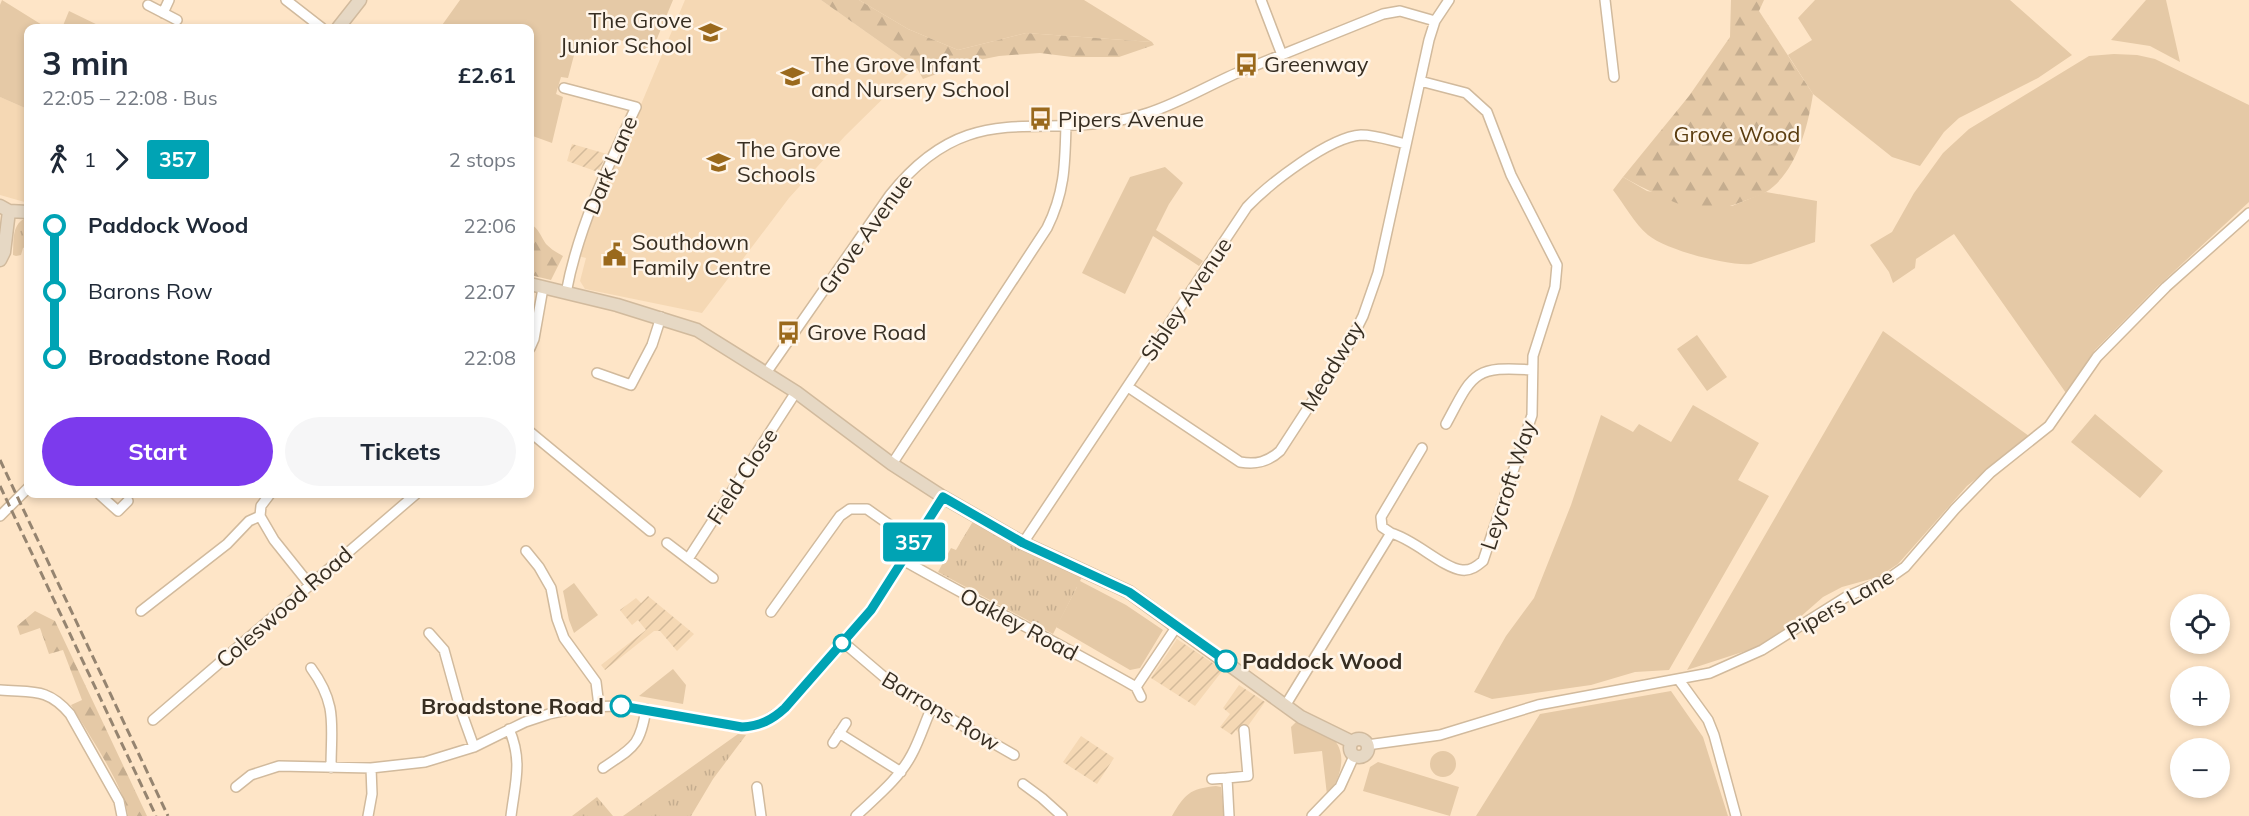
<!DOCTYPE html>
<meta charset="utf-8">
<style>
:root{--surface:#fff;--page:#f6f6f7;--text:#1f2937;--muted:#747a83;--accent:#7c3aed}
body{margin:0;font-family:Mulish,sans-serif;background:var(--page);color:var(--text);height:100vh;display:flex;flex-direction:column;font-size:22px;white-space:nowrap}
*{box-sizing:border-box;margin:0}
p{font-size:20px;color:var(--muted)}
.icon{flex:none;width:33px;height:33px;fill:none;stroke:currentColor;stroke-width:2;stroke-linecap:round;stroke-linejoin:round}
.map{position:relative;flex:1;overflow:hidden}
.sheet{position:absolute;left:24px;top:24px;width:510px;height:474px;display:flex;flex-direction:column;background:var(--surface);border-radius:12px;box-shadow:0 3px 9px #0003}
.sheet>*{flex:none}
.badge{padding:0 12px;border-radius:4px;font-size:21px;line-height:39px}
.controls{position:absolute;left:2170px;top:594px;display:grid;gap:12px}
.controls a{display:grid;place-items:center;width:60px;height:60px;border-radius:50%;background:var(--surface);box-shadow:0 3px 9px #0003;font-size:30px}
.map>.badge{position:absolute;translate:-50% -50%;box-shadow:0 0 0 3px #fff}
.legs{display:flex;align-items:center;gap:9px;height:66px;padding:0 18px;font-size:20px}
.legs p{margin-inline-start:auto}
.headline{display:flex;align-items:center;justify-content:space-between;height:102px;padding:0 18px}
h1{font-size:33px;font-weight:700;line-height:45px}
.cta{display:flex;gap:12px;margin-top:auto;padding:12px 18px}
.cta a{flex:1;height:69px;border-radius:36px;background:var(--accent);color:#fff;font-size:24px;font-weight:700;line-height:69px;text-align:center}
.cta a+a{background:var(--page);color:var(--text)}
ul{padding:0 18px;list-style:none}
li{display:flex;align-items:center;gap:21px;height:66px;font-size:22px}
li i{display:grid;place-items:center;width:9px;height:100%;margin:0 8px;background:currentColor}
li i::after{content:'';width:15px;height:15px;margin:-8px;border:4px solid;border-radius:50%;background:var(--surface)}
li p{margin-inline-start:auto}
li:first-child i{background:linear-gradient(#0000 50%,currentColor 0)}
li:last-child i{background:linear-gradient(currentColor 50%,#0000 0)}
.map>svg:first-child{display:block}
.built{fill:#f5d8b4}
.industrial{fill:url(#industrial-furrows)}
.green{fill:#e5c9a6}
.forest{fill:url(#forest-firs)}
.park{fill:url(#park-tufts)}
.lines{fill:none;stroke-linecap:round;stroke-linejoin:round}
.street-casing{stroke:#d1ba9d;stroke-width:12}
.secondary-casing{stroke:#d1ba9d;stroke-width:15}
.street{stroke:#fff;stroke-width:9}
.secondary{stroke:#e6d8c4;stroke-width:12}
.rail{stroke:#958470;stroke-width:3;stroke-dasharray:9 4.5;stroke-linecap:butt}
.line-1-casing{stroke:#fff;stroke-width:14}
.line-1{stroke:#00a3b4;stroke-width:9}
.stop-1-dot{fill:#fff;stroke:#00a3b4;stroke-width:3}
.labels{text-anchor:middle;stroke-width:5;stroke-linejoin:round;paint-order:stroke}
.poi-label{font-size:22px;fill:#372e22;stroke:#fff5e9;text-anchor:start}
.park-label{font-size:22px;fill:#5b3d10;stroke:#fff5e9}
.street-label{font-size:22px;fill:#372e22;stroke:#fff5e9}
.stop-label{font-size:22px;font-weight:bold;fill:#372e22;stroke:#fff5e9;text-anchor:start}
</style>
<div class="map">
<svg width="2249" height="816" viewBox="0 0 2249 816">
<defs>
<pattern id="industrial-furrows" width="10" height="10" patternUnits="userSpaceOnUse" patternTransform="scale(1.5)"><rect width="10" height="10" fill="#f5d8b4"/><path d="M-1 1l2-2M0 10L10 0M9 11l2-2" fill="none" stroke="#d3ba9a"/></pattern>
<pattern id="forest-firs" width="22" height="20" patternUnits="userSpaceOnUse" patternTransform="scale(1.5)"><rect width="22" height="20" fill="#e5c9a6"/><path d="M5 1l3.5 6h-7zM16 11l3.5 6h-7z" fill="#c5ad8f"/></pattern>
<pattern id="park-tufts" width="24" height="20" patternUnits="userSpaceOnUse" patternTransform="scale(1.5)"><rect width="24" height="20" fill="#e5c9a6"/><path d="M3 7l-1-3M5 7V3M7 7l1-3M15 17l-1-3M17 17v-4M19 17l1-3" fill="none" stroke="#c5ad8f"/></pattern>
</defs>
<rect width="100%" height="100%" fill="#fee5c7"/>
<path class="built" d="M685 0H821L917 68 907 75 845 136 789 198 702 313 585 289 580 281 586 258 578 256 592 213 637 114Z
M0 97 25 108 28 98V203L0 195Z"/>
<path class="industrial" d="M572 144 607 154 598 172 567 161Z
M648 596 694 634 677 651 660 631H654L605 670 601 665 646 630 638 620 632 625 620 610 636 598 641 603Z
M1177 639 1223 670 1195 706 1151 678Z
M1239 685 1265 702 1248 726 1238 732 1236 730 1232 735 1220 727 1230 714 1223 708Z
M1081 736 1114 758 1097 784 1063 762Z"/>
<path class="green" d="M2 0 47 28H28V98L25 108 0 97V5Z
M460 0H673L651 53 633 48 634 43 619 40 617 44 590 38 588 42 578 40 568 78 561 77 556 94 563 97 552 143 530 135V28H440Z
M859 0H1084L1152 42 1026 33 958 50 908 29Z
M1815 0H2010L2072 55 2038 78 1959 118 1944 132 1920 166 1892 157 1813 94 1788 55 1812 40 1798 18Z
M2146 0H2166L2180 62 2150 46 2111 40Z
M69 11 104 28H62Z
M2114 54 2137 55 2155 59 2249 105V202L2157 287 2095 350 2066 393 1954 234 1916 259 1915 268 1893 283 1889 272 1870 245 1892 232 1914 193 1943 153 1969 129 2089 56Z
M1165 167 1183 183 1169 204 1156 230 1203 261 1199 266 1153 236 1125 294 1082 273 1130 177Z
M1623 177 1647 191 1732 206 1766 192 1817 201 1815 242 1751 264C1727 266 1666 250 1648 235 1634 223 1624 204 1613 190Z
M1883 331 2029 436 1967 486 1898 564 1878 577 1842 587 1823 597 1782 633 1761 646 1687 670Z
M1697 335 1727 377 1707 391 1677 349Z
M1693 405 1759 443 1738 480 1769 496 1669 670 1635 672 1591 685 1492 699 1474 692 1506 636 1534 598 1571 505 1601 415 1633 432 1639 424 1671 442Z
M2095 414 2163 471 2140 498 2071 442Z
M974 521 1082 577 1080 581 1126 605 1163 630 1140 668 1130 670 1056 627 1077 587 960 543Z
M574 583 598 615 574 633 569 620 563 591Z
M673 669 686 685 683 704 639 696Z
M1671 691 1703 737 1728 816H1476L1540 714Z
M1297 721C1308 726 1322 731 1332 738 1349 753 1340 781 1327 795L1322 751 1294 754 1291 727Z
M1430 764a13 13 0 1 1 26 0a13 13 0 1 1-26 0Z
M1378 762 1459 787 1450 816 1363 791 1370 767Z
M1216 786 1221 787 1224 816H1172C1185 794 1189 789 1216 786Z"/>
<path class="forest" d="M821 0H859L908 29 958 50 1026 33 1152 42 1154 45 1119 57H1072L1040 53 999 56 969 62 923 79 917 68Z
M1731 0H1764L1759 11 1813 94C1808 127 1796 173 1766 192 1760 196 1751 198 1744 201 1732 206 1718 210 1704 210 1687 211 1639 186 1623 177L1689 96 1730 37Z
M530 224C539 228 541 237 546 244 552 250 556 252 563 256L551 280 530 275Z
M35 611 55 621 147 816H128C126 789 86 730 71 705L82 700 63 650 49 654 40 628 20 635 17 626Z"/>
<path class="park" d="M28 217V246L23 248 21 255 16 256 13 255C14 240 11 223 28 217Z
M972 523 1080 581 1053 634 938 572 951 548 956 550Z
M738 734 746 735 713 779 691 816H623Z
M597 797 613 816H572Z"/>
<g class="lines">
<defs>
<path id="street" d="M286 0 322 28
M1261 0 1282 55
M1605 0 1614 77
M148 5 177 20
M163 13 169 0
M564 88 636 107C607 168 578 228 566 293
M530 348 534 339 543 288
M597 373 631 385 652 345 661 317
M766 373 890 195C974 89 1044 147 1148 113 1182 102 1212 83 1244 70 1290 51 1337 33 1383 14L1400 11 1435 21
M1128 387 1240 462C1256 465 1268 462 1280 451L1347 348 1363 316 1378 273 1429 40 1435 21 1449 0
M1446 424C1472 376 1472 365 1531 370
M530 432 650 531
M892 464 1047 228C1065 192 1065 164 1066 124
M99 494 118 511 128 501
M0 516 28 488
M260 516 274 540 310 585
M1391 533C1414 539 1443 568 1462 570 1471 571 1477 566 1483 561L1532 415 1533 356 1555 287 1557 265 1511 175 1487 112 1466 93 1420 81
M667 543 713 578
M1023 543 1247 207C1269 184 1329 137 1361 135 1376 135 1392 141 1406 144
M526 551 539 567 551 588 557 619 564 638 596 682 599 706
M688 559 796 392
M903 560C980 604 1059 643 1136 687L1141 697
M141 611 227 544 249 521 260 516 261 506 270 494
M771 612 840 516 850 509H867L914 542
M429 633 444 650 460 708 474 747
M843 642 897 688 1014 755
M311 668C338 705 331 725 331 768
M1679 680 1708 720 1714 735 1736 816
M1136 687 1177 626
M0 690C32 693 47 687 70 714L119 801 122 816
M1285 706 1391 533 1382 527 1381 517 1422 448
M153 720 416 494
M509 729C523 761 515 783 511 816
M839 733 901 772
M833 743 846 723
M1367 745 1440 735 1538 705 1710 673 1762 650 1846 597 1888 579 1905 567 1955 509 1990 473 2049 426 2097 357 2166 287 2249 213
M603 768C633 747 640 747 646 709
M1227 778 1248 776 1244 730
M1212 779 1227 778 1229 816
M1023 784 1042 798 1062 816
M236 787 251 775 279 766 371 768 425 762 474 747 525 722 549 714 581 707 621 706 733 726H752L761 724 785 708 871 610 943 497
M757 787 761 816
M368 816 372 794 371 768
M856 816C876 797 899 779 912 754 920 739 925 722 932 707
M1312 816 1340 787 1354 756"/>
<path id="secondary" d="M338 28 360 0
M0 206 9 211 28 212
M0 260 4 252 9 211
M530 284 617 305 697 330 796 392 892 464 943 497 1023 543 1129 592 1301 717 1352 742
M1350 748a9 9 0 1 1 18 0a9 9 0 1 1-18 0Z"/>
</defs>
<use href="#street" class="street-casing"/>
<use href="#secondary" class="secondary-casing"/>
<use href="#street" class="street"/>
<use href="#secondary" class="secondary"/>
<path class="rail" d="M0 460 168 816
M0 486 156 816"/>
</g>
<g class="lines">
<defs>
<path id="line-1" d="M621 706 742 727C760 726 772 720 785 708L871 610 943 497 1023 543 1129 592 1226 661"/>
</defs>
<use href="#line-1" class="line-1-casing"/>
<use href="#line-1" class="line-1"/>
</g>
<defs>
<symbol id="school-bare" viewBox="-9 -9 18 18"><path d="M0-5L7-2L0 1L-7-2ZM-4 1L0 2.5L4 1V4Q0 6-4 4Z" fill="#9a691c" stroke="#fff5e9" stroke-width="2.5" paint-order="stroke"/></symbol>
<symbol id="bus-bare" viewBox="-9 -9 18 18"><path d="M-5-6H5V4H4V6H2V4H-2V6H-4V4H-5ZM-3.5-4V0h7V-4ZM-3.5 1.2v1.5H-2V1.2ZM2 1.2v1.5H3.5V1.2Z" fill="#9a691c" stroke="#fff5e9" stroke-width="2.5" paint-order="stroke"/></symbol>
<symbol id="civic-bare" viewBox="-9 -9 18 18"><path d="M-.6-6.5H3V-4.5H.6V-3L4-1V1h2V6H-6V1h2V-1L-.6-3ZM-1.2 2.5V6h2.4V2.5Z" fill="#9a691c" stroke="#fff5e9" stroke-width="2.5" paint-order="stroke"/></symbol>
</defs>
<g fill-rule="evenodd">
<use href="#school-bare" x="694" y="16" width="33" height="33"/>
<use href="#bus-bare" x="1230" y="48" width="33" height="33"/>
<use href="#school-bare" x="776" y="60" width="33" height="33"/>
<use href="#bus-bare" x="1024" y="102" width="33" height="33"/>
<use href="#school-bare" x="702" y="146" width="33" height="33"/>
<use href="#civic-bare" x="598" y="238" width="33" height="33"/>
<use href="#bus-bare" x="772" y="316" width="33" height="33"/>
</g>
<g class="stop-1-dot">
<circle cx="842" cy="643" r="8"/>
<circle cx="1226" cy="661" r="10"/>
<circle cx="621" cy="706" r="10"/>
</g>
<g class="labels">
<g class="poi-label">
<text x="692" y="28" text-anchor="end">The Grove<tspan x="692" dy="25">Junior School</tspan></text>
<text x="811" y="72">The Grove Infant<tspan x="811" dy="25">and Nursery School</tspan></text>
<text x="1264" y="72">Greenway</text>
<text x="1058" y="127">Pipers Avenue</text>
<text x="737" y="157">The Grove<tspan x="737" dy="25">Schools</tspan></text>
<text x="632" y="250">Southdown<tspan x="632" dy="25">Family Centre</tspan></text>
<text x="807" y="340">Grove Road</text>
</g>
<g class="park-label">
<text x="1737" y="142">Grove Wood</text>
</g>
<g class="street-label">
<text transform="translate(610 165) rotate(-67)" y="8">Dark Lane</text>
<text transform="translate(865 234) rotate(-54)" y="8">Grove Avenue</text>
<text transform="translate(1186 299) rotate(-56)" y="8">Sibley Avenue</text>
<text transform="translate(1332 366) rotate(-59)" y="8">Meadway</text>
<text transform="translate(742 476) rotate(-57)" y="8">Field Close</text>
<text transform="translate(1508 485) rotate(-72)" y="8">Leycroft Way</text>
<text transform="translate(1840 604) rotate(-30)" y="8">Pipers Lane</text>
<text transform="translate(284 607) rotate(-41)" y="8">Coleswood Road</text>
<text transform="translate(1019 624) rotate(28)" y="8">Oakley Road</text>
<text transform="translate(941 711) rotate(31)" y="8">Barrons Row</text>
</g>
<g class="stop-label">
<text x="1242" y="669">Paddock Wood</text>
<text x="604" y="714" text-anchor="end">Broadstone Road</text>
</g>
</g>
</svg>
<div class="controls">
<a><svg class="icon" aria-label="locate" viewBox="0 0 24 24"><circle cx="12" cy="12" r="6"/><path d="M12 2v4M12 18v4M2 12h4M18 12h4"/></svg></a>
<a>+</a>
<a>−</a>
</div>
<b class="badge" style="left:914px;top:542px;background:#00a3b4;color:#fff">357</b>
<section class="sheet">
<div class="headline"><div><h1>3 min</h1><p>22:05 – 22:08 · Bus</p></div><b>£2.61</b></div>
<div class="legs"><svg class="icon" aria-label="walk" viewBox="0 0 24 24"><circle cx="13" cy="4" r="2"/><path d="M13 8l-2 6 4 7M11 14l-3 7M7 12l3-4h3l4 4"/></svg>1<svg class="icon" aria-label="forward" viewBox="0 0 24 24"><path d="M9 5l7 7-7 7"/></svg><b class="badge" style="background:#00a3b4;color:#fff">357</b><p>2 stops</p></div>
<ul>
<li><i style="color:#00a3b4"></i><b>Paddock Wood</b><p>22:06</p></li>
<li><i style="color:#00a3b4"></i><span>Barons Row</span><p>22:07</p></li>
<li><i style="color:#00a3b4"></i><b>Broadstone Road</b><p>22:08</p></li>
</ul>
<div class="cta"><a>Start</a><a>Tickets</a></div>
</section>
</div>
